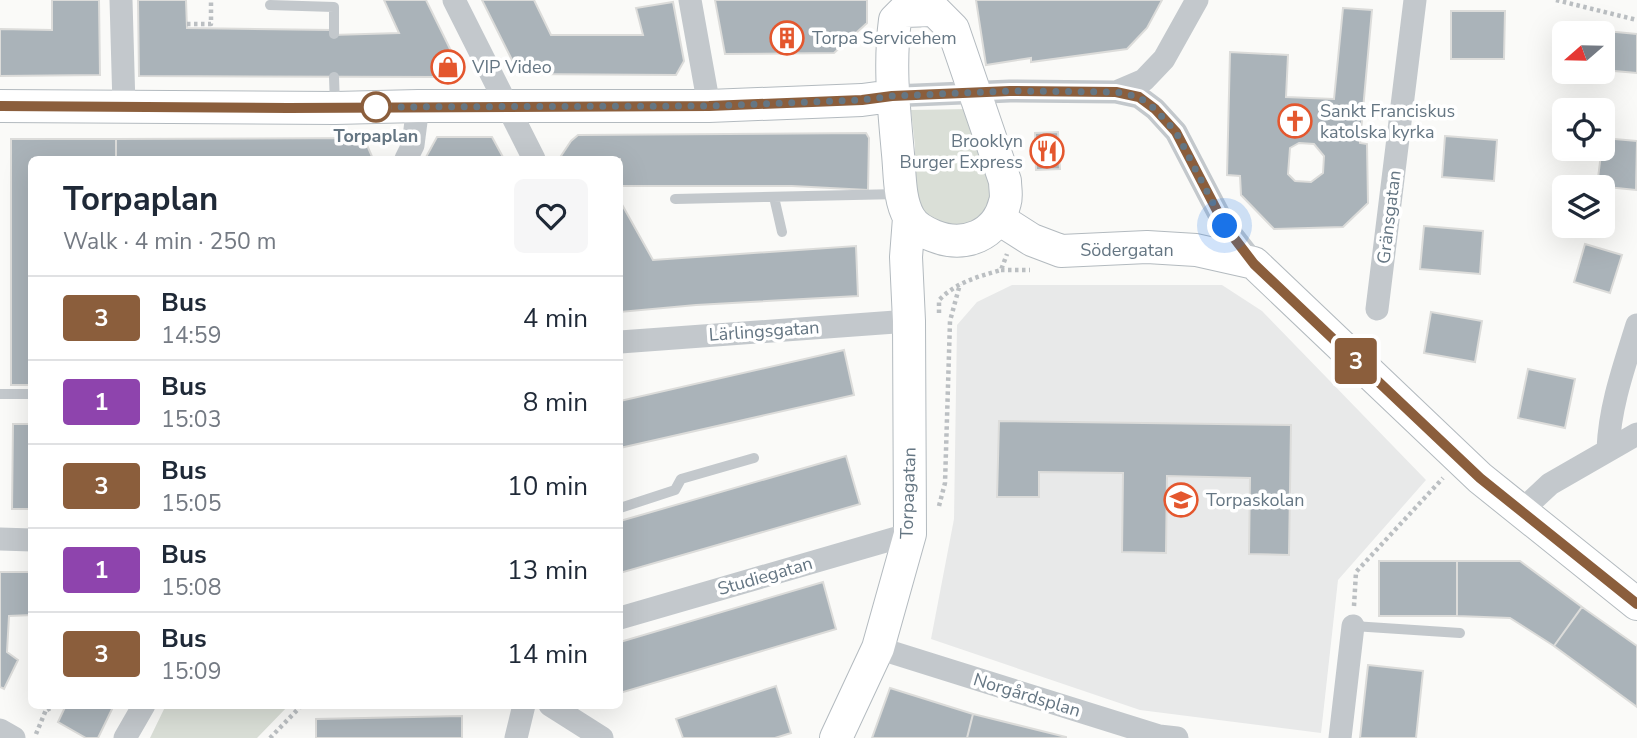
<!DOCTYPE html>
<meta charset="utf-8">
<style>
:root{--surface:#fff;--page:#f6f6f7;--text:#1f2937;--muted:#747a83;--line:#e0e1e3}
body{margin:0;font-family:"Nunito Sans",sans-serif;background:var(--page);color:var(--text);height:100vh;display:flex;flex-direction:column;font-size:26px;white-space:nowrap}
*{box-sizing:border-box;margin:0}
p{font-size:23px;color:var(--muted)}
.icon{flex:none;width:38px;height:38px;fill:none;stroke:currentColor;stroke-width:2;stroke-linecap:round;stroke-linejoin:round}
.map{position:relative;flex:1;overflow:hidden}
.details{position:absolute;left:28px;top:156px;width:595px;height:553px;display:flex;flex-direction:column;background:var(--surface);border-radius:10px;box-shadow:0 7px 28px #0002}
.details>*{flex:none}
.badge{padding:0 14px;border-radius:5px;font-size:24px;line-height:46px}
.needle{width:46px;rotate:250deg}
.tools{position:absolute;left:1552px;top:21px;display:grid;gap:14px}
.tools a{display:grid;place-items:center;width:63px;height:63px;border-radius:10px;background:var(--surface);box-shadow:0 7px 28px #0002;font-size:35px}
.you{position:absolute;width:35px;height:35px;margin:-18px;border:5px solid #fff;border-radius:50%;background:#1a73e8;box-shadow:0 0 0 10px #1a73e833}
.map>.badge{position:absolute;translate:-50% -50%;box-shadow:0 0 0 4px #fff}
.round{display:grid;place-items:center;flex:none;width:74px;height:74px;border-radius:10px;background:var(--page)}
.overview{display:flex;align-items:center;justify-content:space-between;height:119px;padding:0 35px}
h1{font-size:33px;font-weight:700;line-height:52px}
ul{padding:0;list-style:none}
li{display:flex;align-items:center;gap:21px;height:84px;padding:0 35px;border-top:2px solid var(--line)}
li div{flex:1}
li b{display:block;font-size:26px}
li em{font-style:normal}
li .badge{min-width:77px;font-weight:700;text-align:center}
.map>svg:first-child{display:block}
.built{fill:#e8e9e9}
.green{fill:#dadfd7}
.building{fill:#aab3b9;stroke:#dcdcda;stroke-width:2;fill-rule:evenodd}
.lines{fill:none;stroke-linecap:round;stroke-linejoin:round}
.secondary-casing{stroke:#b3babf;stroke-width:34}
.path{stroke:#bbbfc2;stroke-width:4.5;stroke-dasharray:3.5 3.5;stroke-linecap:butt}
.lane{stroke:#c3c8cc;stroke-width:10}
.street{stroke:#c3c8cc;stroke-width:23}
.secondary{stroke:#fff;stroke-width:32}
.line-casing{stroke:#fff;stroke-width:16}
.line{stroke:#8b5e3c;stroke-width:10}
.walk{stroke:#657683;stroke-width:7;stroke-dasharray:0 12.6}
.stop-dot{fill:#fff;stroke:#8b5e3c;stroke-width:3.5}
.labels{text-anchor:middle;stroke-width:7;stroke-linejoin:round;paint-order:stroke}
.poi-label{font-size:18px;fill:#657683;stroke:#fff;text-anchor:start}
.stop-label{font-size:18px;font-weight:bold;fill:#657683;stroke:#fff}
.street-label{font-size:18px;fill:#657683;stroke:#fff}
</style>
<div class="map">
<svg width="1637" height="738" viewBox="0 0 1637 738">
<rect width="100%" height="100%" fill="#fafaf8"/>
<path class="built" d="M1012 285H1222L1262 311 1426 480 1338 580 1321 733 1140 710 931 639 954 519 957 325 977 302Z"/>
<path class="green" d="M969 109 992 182 991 197 980 218 963 226 934 223 921 208 915 188V146L911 110Z
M166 705H289L257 738H150Z"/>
<path class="building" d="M52 0H99L100 75 0 76V29L52 30Z
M138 0H186L187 28 332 30V35L399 33 384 0H426L456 61 445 77 139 76Z
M482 0H534L551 35H643L636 8 673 2 684 61 676 75 519 74Z
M715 0H867V23L834 53 725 54Z
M976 0H1162L1147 28 1127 49 1031 62V58L986 65Z
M1343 8 1372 10 1360 143 1367 144 1368 203 1343 227 1274 229 1241 195 1240 176 1227 175 1230 52 1288 55 1286 97 1334 99ZM1299 143 1314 144 1324 156 1323 173 1311 182 1295 181 1288 174 1290 148Z
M1451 11H1505L1504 59H1451Z
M1595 30 1637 34V73L1603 70V33H1595Z
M1058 132 1060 169 1036 170 1035 133Z
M866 133 869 138 868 190 792 186H620V159H559L571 141 578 135Z
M1445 136 1497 140 1494 181 1442 177Z
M437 137H492L504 159H425Z
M364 138 373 159H116V139Z
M1603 138 1637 141 1636 190 1597 186Z
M11 139H116V159H32V385H11Z
M620 201 653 260 856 246 858 296 696 305 620 312Z
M1424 226 1483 231 1480 274 1420 269Z
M1585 244 1622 255 1610 293 1574 282Z
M1431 312 1482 321 1475 362 1424 353Z
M844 350 854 395 620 448V401Z
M1528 369 1575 379 1565 428 1518 418Z
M999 421 1291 425 1289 555 1249 554 1250 478 1167 476 1166 553 1122 552 1123 473 1039 472V497H997Z
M13 424H32V509H12Z
M846 456 860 504 620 573V521Z
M1379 561H1457V616H1379Z
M1457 561H1520L1582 607 1554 646 1510 618 1457 616Z
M0 572H32V615L9 616 7 652 18 660 4 689 0 687Z
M823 582 836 629 620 693V642Z
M1582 607 1637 646V707L1554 646Z
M1368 665 1423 671 1416 738H1360Z
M776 686 791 733 775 738H683L676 719Z
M890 688 973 714 967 738H872Z
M66 705H114L98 738H86L58 722Z
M973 714 1066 737V738H967Z
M462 716V738H316V719Z"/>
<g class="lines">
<defs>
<path id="secondary" d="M934 10 953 29 1005 181C1005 188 1007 196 1005 202 997 236 964 248 934 236 924 232 914 227 909 217 899 200 900 174 898 154 894 109 889 66 895 20L904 11Z
M0 106 335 108 418 106H709L862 100 892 96
M999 219 1032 240 1061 251 1147 247 1196 250 1254 263 1480 478 1637 604
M836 738 878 648 910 534 909 321 906 257 909 218"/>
</defs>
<use href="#secondary" class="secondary-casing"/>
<path class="path" d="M1556 0 1637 20
M187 24H211V0
M1001 270H1030
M939 313V300C957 282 977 277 1001 270L1007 254
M939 506 945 483 950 321 960 284
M1354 606 1356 572 1443 478
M47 710 56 705
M36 734 48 705
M270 738 302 705"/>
<path class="lane" d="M270 5 334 7V34
M334 77 335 105
M774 197 782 232
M675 199 899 194
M0 394H32
M620 508 675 490 681 479 754 458
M1353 626 1460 633"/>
<path class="street" d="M121 0 124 106
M454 0 534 159
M690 0 709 106
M1116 92 1144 80 1164 59 1197 0
M892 96 1010 91 1116 92 1139 97 1155 109 1176 132 1225 226 1254 263
M406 159 413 145 418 106
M1377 309 1415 0
M620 342 909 321
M1608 449C1610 405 1624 367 1637 325
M1520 512 1550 484 1637 434
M0 539 32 540
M620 618 910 534
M878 648 1159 736 1177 738
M550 705 602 738
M0 730 14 738
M125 738 144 705
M516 738 524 705
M1340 738 1353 626"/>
<use href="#secondary" class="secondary"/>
</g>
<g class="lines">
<defs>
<path id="line" d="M0 106 288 108 709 106 862 100 892 96 1010 91 1116 92 1139 97 1155 109 1176 132 1225 226 1254 264 1480 478 1637 604"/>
</defs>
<use href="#line" class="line-casing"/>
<use href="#line" class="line"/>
<path class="walk" d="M376 107 709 106 862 100 892 96 1010 91 1116 92 1139 97 1155 109 1176 132 1225 226"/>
</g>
<defs>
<symbol id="building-ring" viewBox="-11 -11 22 22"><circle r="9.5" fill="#fff" stroke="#e4572e" stroke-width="1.5"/><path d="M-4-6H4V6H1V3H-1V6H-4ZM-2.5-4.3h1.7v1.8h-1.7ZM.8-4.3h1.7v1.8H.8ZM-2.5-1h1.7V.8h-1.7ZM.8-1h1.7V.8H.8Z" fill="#e4572e"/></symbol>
<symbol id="shop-ring" viewBox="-11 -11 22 22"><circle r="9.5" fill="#fff" stroke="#e4572e" stroke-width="1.5"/><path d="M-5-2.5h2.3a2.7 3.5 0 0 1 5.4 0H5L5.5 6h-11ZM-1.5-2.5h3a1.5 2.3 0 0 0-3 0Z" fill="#e4572e"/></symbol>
<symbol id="church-ring" viewBox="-11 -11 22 22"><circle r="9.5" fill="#fff" stroke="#e4572e" stroke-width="1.5"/><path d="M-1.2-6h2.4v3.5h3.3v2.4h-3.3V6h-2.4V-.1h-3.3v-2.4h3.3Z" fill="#e4572e"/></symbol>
<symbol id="restaurant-ring" viewBox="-11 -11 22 22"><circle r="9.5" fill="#fff" stroke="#e4572e" stroke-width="1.5"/><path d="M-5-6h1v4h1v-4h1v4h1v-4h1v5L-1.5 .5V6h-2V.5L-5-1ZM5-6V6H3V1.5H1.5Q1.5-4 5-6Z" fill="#e4572e"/></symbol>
<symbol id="school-ring" viewBox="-11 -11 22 22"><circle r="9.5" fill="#fff" stroke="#e4572e" stroke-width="1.5"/><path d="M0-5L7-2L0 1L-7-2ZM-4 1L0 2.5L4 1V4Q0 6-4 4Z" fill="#e4572e"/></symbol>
</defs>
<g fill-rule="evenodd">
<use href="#building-ring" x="768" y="19" width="38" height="38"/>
<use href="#shop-ring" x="429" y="48" width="38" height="38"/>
<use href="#church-ring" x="1276" y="102" width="38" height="38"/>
<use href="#restaurant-ring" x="1028" y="132" width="38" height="38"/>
<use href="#school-ring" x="1162" y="481" width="38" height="38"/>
</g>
<circle class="stop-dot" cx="376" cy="107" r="14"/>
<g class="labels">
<g class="poi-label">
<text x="812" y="44">Torpa Servicehem</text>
<text x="472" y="73">VIP Video</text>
<text x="1320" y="117">Sankt Franciskus<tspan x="1320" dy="21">katolska kyrka</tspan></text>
<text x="1023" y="147" text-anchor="end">Brooklyn<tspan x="1023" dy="21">Burger Express</tspan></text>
<text x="1206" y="506">Torpaskolan</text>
</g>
<g class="stop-label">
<text x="376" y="142">Torpaplan</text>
</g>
<g class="street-label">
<text transform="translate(1389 217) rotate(-83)" y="6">Gränsgatan</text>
<text x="1127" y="256">Södergatan</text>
<text transform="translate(764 331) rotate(-4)" y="6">Lärlingsgatan</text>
<text transform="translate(908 493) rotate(-88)" y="6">Torpagatan</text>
<text transform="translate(765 576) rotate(-16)" y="6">Studiegatan</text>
<text transform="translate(1027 695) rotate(17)" y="6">Norgårdsplan</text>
</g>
</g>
</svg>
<div class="tools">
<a><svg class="needle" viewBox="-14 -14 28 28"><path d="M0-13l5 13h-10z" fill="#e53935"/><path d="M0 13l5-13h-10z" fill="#747a83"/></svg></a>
<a><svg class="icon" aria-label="locate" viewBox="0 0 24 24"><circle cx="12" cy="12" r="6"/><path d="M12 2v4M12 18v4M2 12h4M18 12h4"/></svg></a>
<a><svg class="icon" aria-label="layers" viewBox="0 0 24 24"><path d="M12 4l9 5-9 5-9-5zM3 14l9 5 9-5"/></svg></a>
</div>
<div class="you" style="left:1225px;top:226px"></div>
<b class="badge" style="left:1356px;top:361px;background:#8b5e3c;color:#fff">3</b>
<section class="details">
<div class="overview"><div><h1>Torpaplan</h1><p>Walk · 4 min · 250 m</p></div><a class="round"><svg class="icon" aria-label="heart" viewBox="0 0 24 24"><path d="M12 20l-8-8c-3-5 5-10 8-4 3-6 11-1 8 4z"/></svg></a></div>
<ul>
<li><span class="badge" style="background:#8b5e3c;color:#fff">3</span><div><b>Bus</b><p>14:59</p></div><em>4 min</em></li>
<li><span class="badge" style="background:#8e44ad;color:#fff">1</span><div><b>Bus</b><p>15:03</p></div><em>8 min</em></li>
<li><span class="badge" style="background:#8b5e3c;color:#fff">3</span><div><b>Bus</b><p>15:05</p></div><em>10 min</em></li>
<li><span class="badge" style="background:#8e44ad;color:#fff">1</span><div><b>Bus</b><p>15:08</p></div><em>13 min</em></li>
<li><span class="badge" style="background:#8b5e3c;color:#fff">3</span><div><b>Bus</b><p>15:09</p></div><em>14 min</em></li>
</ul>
</section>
</div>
